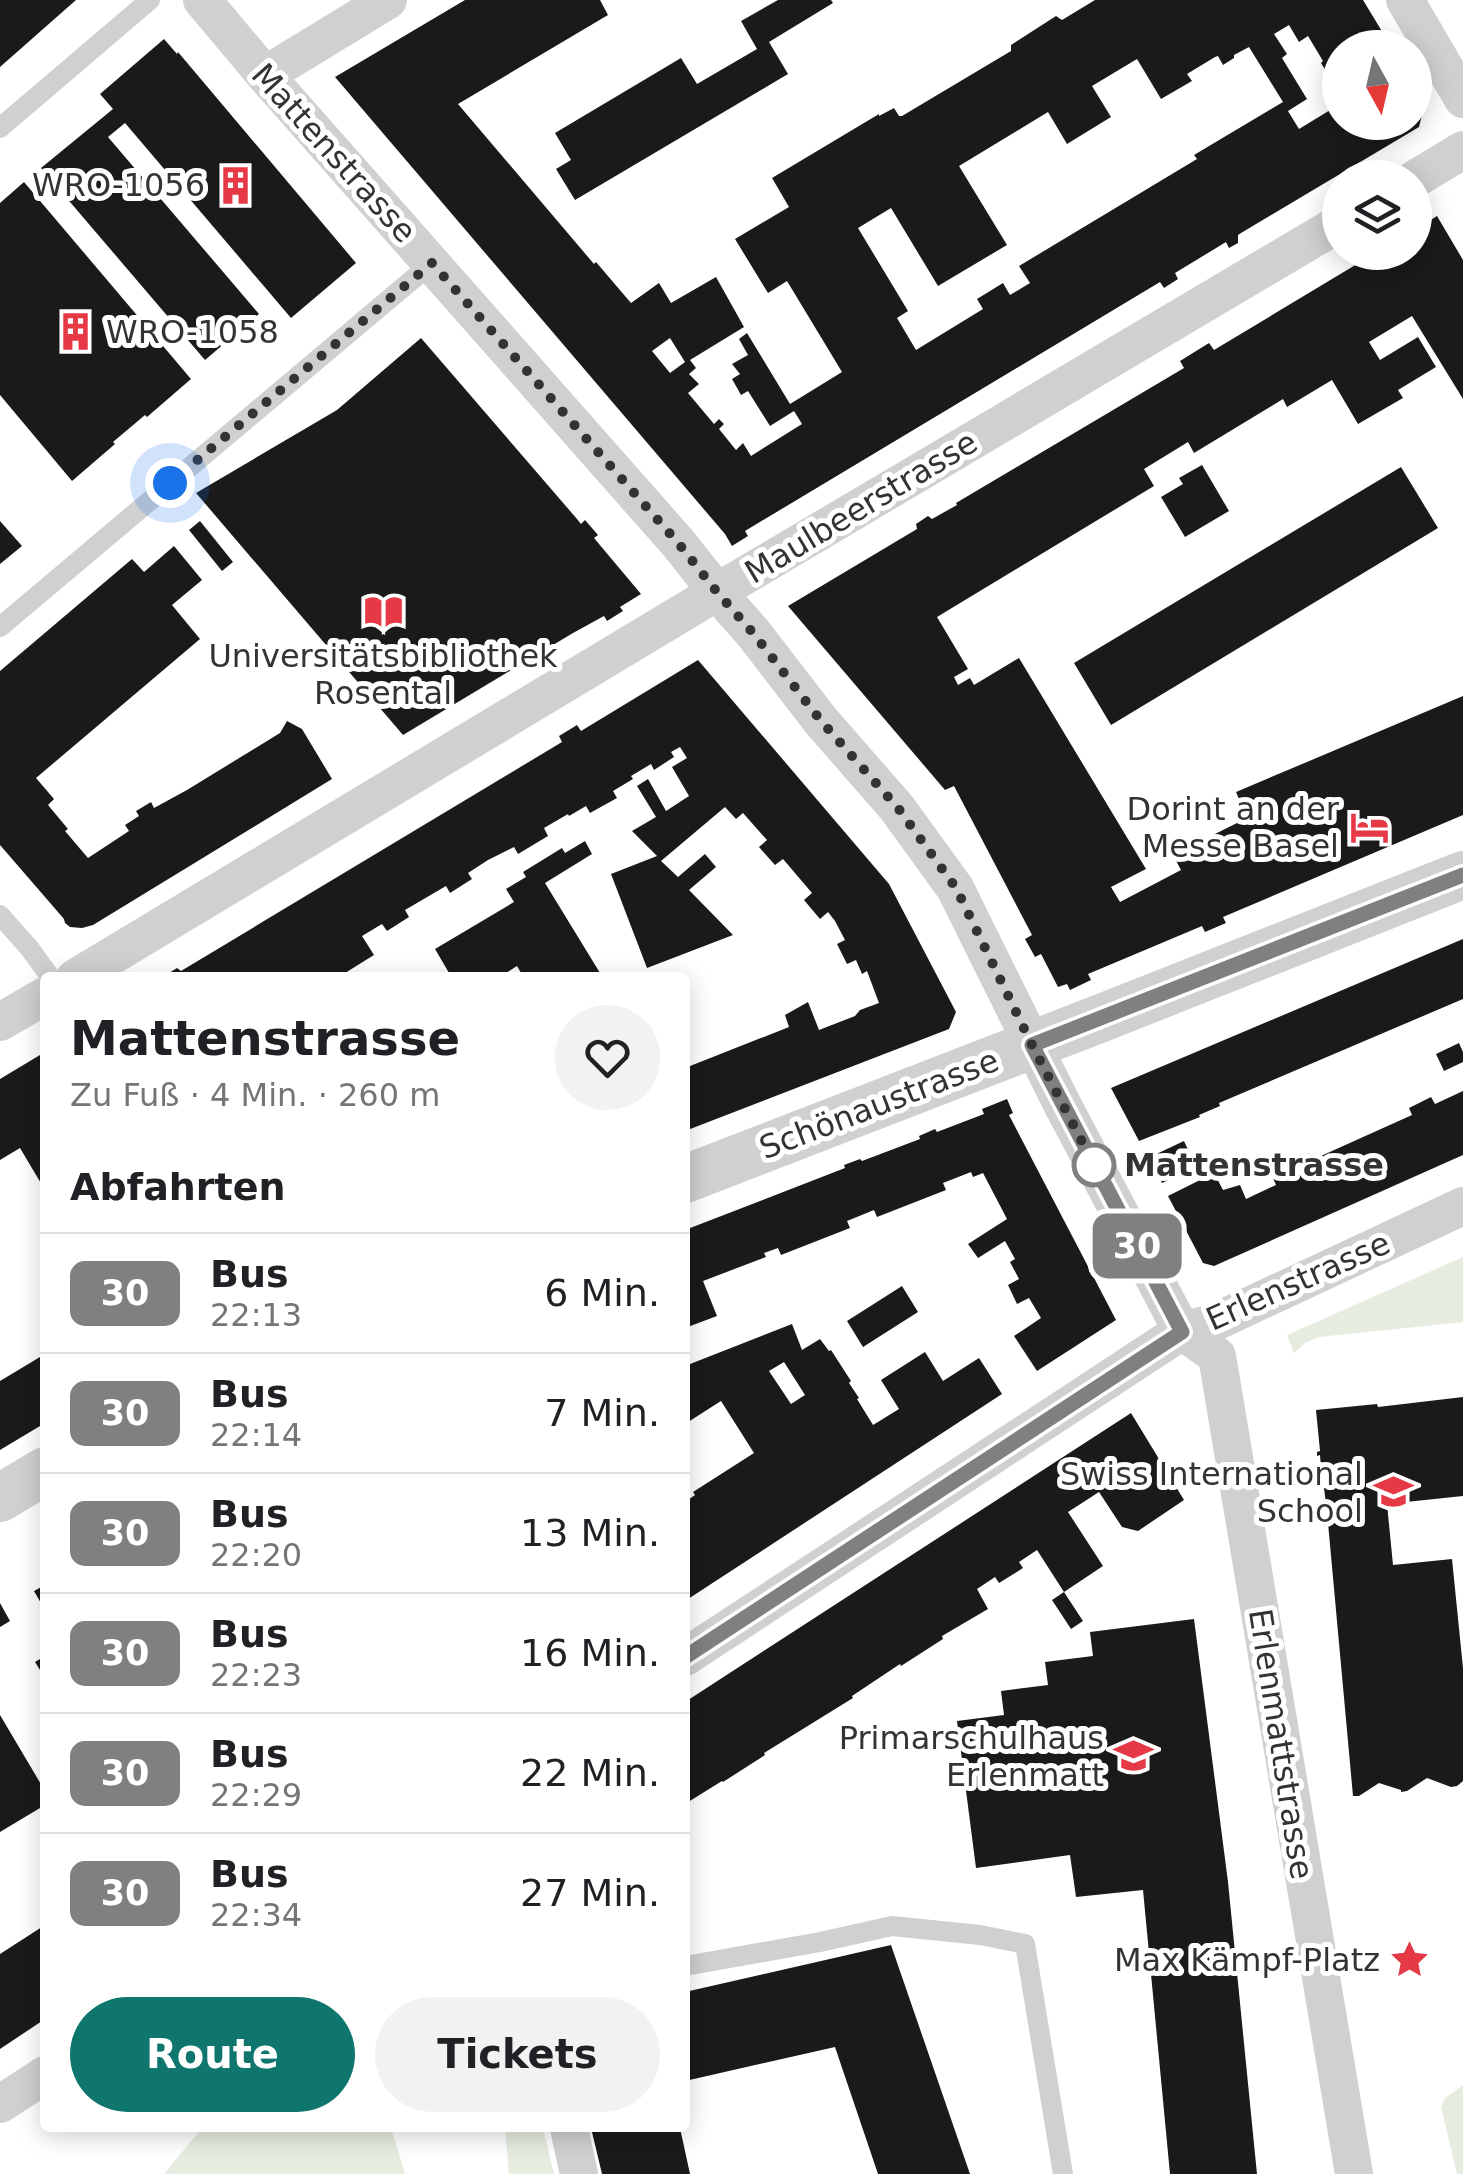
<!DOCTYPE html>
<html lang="de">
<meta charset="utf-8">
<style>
:root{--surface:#fff;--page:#f2f2f2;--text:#202124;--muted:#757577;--line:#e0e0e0;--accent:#0f766e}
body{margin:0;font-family:"DejaVu Sans",sans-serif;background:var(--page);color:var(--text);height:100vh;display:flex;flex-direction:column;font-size:38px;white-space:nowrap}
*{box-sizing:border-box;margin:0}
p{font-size:32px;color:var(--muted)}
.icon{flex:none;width:55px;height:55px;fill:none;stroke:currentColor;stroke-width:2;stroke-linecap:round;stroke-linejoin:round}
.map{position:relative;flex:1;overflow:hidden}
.drawer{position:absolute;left:40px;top:972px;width:650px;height:1160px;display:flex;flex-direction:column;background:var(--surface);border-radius:10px;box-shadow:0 5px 25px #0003}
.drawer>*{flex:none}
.badge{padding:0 20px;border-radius:15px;font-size:35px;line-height:65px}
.needle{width:65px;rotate:172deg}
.fabs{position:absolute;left:1322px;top:30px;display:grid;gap:20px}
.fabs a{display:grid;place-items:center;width:110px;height:110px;border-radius:50%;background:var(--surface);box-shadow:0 5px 25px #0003;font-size:50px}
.you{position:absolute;width:50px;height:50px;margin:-25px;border:8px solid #fff;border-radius:50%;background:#1a73e8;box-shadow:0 0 0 15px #1a73e833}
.map>.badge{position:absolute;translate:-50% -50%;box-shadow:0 0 0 5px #fff}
h2{padding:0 30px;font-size:38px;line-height:90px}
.round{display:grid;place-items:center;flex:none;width:105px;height:105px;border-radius:52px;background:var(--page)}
.headline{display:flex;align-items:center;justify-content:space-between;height:170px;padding:0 30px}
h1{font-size:48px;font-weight:700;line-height:75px}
.primary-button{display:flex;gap:20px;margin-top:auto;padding:20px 30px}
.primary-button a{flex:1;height:115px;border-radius:60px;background:var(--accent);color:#fff;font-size:40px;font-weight:700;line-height:115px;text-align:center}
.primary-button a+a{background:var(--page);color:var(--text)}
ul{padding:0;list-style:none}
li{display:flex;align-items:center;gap:30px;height:120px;padding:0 30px;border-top:2px solid var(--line)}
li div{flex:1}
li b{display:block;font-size:38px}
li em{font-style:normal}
li .badge{min-width:110px;font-weight:700;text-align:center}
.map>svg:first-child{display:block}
.green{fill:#e6ecdf}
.building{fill:#1a1a1a;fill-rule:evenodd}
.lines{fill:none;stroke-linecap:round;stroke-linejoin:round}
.service{stroke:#d0d0d0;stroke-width:20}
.minor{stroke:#d0d0d0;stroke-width:38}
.tertiary{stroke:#d0d0d0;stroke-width:48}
.line-casing{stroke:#fff;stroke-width:22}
.line{stroke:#808080;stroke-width:15}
.walk{stroke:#333;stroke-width:10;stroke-dasharray:0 18}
.stop-dot{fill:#fff;stroke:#808080;stroke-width:5}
.labels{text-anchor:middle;stroke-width:10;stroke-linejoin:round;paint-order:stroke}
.street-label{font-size:32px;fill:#333;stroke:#fff}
.poi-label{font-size:32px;fill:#333;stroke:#fff;text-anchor:end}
.stop-label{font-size:32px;font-weight:bold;fill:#333;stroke:#fff;text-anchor:start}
</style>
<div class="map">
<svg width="1463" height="2174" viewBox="0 0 1463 2174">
<rect width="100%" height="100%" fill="#fff"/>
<path class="green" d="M1463 1257V1322L1319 1337 1305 1343 1294 1353 1287 1335Z
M1463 2085V2174H1457L1441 2107 1445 2098Z
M202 2128H391L405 2174H164Z
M505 2128H543L554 2174H509Z"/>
<path class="building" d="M0 0H76L0 67Z
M465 0H600L608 15 458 104 594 264 596 262 631 303 659 283 671 303 716 277 744 327 690 360 696 368 689 374 699 384 688 393 714 424 719 419 724 424 719 429 736 450 743 443 751 456 802 424 794 411 770 426 748 391 741 395 732 379 740 374 732 364 748 355 739 339 747 333 790 404 842 372 787 281 768 293 735 239 789 207 772 178 879 114V116L894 108 899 116H902L1011 51V45L1056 16 1062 20 1095 0H1363L1392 48H1340V69L1329 76 1321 63 1323 61 1308 36 1299 42 1289 25 1274 34 1287 54 1282 58 1307 99 1288 111 1299 129 1340 104V122H1415V86L1425 103 1419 127 1241 233 1238 235V243L1229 248 1226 242 1175 273 1178 279 1164 288 1160 282 745 531 748 536 732 546 725 534 335 77ZM1249 47 1283 102 1194 155 1197 159 1019 266 1030 283 1010 295 1003 283 977 299 983 309 916 350 897 318 908 311 858 228 891 208 938 286 1007 245 959 166 1048 112 1067 144 1111 117 1092 86 1137 59 1161 99 1192 81 1187 74 1215 57 1218 56 1223 65 1234 58V55ZM670 338 685 362 670 373 652 351Z
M778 0H831L833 3 769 42 788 74 575 200 556 169 571 160 555 133 681 58 697 84 757 49 741 21Z
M164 39 177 54 178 52 356 263 291 318 125 123 108 137 259 314 205 360 41 168 113 109 100 94Z
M1328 89 1340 92V102L1326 101Z
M24 182 191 379 147 417 145 415 113 442 115 444 72 481 0 395V203Z
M1437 216 1463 260V399L1412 316 1369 342 1380 360 1418 337 1436 367 1398 390 1403 398 1358 424 1332 380 1287 407 1283 399 1194 453 1188 442 1144 469 1154 486 937 617 968 669 954 677 958 685 970 678 974 685 1019 658 1146 869 1111 887 1120 902 1181 870 1173 855 1247 818 1236 792 1463 696V815L1223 917 1226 923 1205 932 1202 926 1088 974 1091 980 1070 990 1067 984 1058 987 1041 954 1035 957 1025 939 1032 935 954 786 945 790 788 606 917 529 916 524 928 516 932 519 957 505 956 503 1184 368 1180 361 1209 343 1214 350 1377 252H1415V230Z
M421 338 577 519 581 524 585 520 598 535 594 538 641 594 620 607 623 611 607 621 604 616 573 633 403 735 196 493 337 410Z
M1202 465 1229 511 1185 537 1161 497 1183 484 1179 478Z
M1401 467 1438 528 1111 725 1074 663Z
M0 521 22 546 0 564Z
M200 521 233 562 222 571 189 530Z
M174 546 202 580 172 605 200 639 36 778 54 799 48 805 68 829 65 831 88 858 129 831 125 825 139 816 136 811 151 802 154 808 187 790 280 733 287 721 302 729 332 779 93 925 82 928 70 927 65 923 64 919 0 845V671L132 559 144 572Z
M698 660 889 884 956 1012 949 1029 685 1131V1068L789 1027 785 1015 808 1002 819 1030 855 1016 860 1010 879 1003 867 971 862 974 856 960 847 964 837 944 845 940 835 921 828 912 820 919 804 900 812 893 783 859 775 865 759 847 767 840 743 813 736 819 725 807 661 861 678 877 705 854 716 867 689 890 733 935 647 968 611 874 657 856 632 831 656 817 637 786 648 779 666 811 689 796 672 767 687 758 680 747 671 752 674 757 654 770 651 764 631 776 633 779 613 791 617 798 590 813 586 806 569 816 568 814 544 828 548 836 518 854 514 847 488 860 468 873 472 879 450 893 446 886 405 910 409 917 387 931 382 924 362 936 374 955 337 978H169V973L177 968 181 971 562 742 559 736 577 725 581 731Z
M585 841 592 854 545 883 600 973 589 978H524L517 966 498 978H452L435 949 514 902 506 889 526 877 523 872 562 848 565 853Z
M1463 939V999L1219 1103 1220 1106 1199 1115 1200 1117 1139 1141 1111 1088Z
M1459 1043 1463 1052V1062L1444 1071 1436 1054Z
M45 1052V1197L40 1187 42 1185 20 1148 0 1160V1079Z
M1463 1091V1155L1214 1266 1203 1263 1168 1196 1214 1173 1223 1190 1240 1185 1246 1199 1276 1185 1270 1171 1309 1153 1312 1160 1412 1115 1409 1108 1431 1097 1435 1104Z
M1007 1099 1013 1113 1009 1115 1116 1320 1037 1371 1014 1336 1041 1318 1029 1298 1017 1304 1008 1285 1019 1279 1010 1262 1015 1259 1005 1241 978 1258 968 1244 1007 1219 983 1173 973 1177 971 1172 943 1183 946 1190 877 1217 874 1210 847 1221 850 1228 781 1255 778 1248 764 1253 766 1257 703 1281 717 1316 685 1328V1230L845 1168 844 1165 860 1159 862 1161 920 1139 919 1136 935 1129 937 1132 984 1114 982 1109Z
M1184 1141 1196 1167 1162 1183 1150 1157Z
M902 1286 918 1312 863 1347 847 1321Z
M792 1324 802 1350 820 1339 829 1351 831 1350 851 1381 849 1383 859 1398 857 1399 873 1425 899 1409 881 1380 925 1352 943 1381 979 1358 1002 1394 685 1601V1502L695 1495 693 1492 754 1453 721 1401 685 1424V1366ZM784 1362 805 1395 791 1404 769 1371Z
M45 1354V1423L0 1450V1381Z
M1463 1397V1496L1387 1504 1393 1565 1452 1559 1463 1668V1781L1457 1786 1451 1787 1427 1778 1407 1791 1401 1792V1790L1379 1783 1359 1796H1353L1327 1512 1322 1472H1319V1468H1321L1320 1455 1317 1456V1452L1320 1451 1316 1410 1377 1404 1378 1407Z
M1131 1413 1184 1500 1138 1531 1122 1527 1099 1492 1068 1512 1103 1566 1064 1592 1083 1621 1071 1629 1052 1600 1064 1592 1037 1550 1019 1562 1023 1568 999 1583 995 1577 977 1589 988 1609 942 1636 943 1639 901 1666 900 1664 852 1696 853 1698 764 1753 765 1755 723 1782 722 1781 685 1804V1702Z
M45 1585V1610L34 1591Z
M0 1603 10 1621 0 1627Z
M1194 1619 1228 1882 1257 2174H1170L1143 1890 1076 1897 1070 1855 976 1868 957 1721 1004 1715 1001 1691 1048 1685 1045 1662 1093 1656 1090 1632Z
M45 1656V1678L35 1662Z
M0 1715 45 1791V1805L0 1832Z
M45 1925V2019L0 2049V1954Z
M891 1945 970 2174H878L835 2047 685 2081V1992Z
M591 2128H680L690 2174H602Z"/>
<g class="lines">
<path class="service" d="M0 128 150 0
M0 627 432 263
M0 915 30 949 51 978
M685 1966 820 1942 892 1926 980 1935 1025 1944 1063 2174"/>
<path class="minor" d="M202 0 265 75 679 544 717 592 754 634 821 721 897 808 955 888 1061 1102 1182 1331 1217 1356 1354 2174
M1405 0 1463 99
M265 75 388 0
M1415 179 1463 150
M75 978 717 592 1340 223
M0 1022 45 996
M685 1657 1182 1331 1215 1322 1463 1206
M0 2104 45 2075
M569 2128 579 2174"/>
<path class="tertiary" d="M685 1179 1104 1017 1463 875
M0 1498 45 1471"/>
</g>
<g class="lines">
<defs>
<path id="line" d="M685 1657 1182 1332 1032 1045 1463 875"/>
</defs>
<use href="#line" class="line-casing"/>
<use href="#line" class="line"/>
<path class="walk" d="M170 483 432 263 679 544 717 592 754 634 821 721 898 808 956 888 1032 1045 1094 1165"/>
</g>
<defs>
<symbol id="building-bare" viewBox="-9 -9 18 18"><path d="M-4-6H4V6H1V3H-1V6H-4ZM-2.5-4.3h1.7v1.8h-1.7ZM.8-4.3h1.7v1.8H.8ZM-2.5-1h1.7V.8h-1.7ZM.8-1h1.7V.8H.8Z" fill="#e63946" stroke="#fff" stroke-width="2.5" paint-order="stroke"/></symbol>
<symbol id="library-bare" viewBox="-9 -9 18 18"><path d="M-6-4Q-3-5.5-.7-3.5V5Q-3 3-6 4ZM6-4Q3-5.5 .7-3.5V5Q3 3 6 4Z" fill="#e63946" stroke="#fff" stroke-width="2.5" paint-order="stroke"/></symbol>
<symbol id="hotel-bare" viewBox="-9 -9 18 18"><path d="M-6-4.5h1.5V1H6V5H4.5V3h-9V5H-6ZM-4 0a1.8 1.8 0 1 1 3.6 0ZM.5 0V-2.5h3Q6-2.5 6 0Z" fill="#e63946" stroke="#fff" stroke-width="2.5" paint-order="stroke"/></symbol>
<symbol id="school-bare" viewBox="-9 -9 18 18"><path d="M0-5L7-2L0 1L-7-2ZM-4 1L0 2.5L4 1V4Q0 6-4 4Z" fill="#e63946" stroke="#fff" stroke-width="2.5" paint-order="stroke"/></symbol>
<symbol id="sight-bare" viewBox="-9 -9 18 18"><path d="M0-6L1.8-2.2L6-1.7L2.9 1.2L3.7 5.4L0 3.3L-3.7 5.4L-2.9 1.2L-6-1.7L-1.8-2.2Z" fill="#e63946" stroke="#fff" stroke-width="2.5" paint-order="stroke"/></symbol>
</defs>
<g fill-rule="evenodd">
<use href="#building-bare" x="208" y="158" width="55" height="55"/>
<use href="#building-bare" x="48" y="304" width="55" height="55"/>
<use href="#library-bare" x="356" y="584" width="55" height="55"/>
<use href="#hotel-bare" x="1342" y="800" width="55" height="55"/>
<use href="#school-bare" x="1366" y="1464" width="55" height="55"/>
<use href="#school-bare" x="1106" y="1728" width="55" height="55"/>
<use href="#sight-bare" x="1382" y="1932" width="55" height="55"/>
</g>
<circle class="stop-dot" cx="1094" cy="1165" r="20"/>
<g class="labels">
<g class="street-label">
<text transform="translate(334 153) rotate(48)" y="11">Mattenstrasse</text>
<text transform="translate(861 507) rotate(-31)" y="11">Maulbeerstrasse</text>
<text transform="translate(879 1104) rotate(-21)" y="11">Schönaustrasse</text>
<text transform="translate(1298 1281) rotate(-24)" y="11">Erlenstrasse</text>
<text transform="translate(1281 1744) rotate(81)" y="11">Erlenmattstrasse</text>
</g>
<g class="poi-label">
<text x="205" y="196">WRO-1056</text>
<text x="106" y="343" text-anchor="start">WRO-1058</text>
<text x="383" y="667" text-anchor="middle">Universitätsbibliothek<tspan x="383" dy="37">Rosental</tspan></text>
<text x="1339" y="820">Dorint an der<tspan x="1339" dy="37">Messe Basel</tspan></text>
<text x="1363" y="1485">Swiss International<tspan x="1363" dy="37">School</tspan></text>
<text x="1104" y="1749">Primarschulhaus<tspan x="1104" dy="37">Erlenmatt</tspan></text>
<text x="1380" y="1971">Max Kämpf-Platz</text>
</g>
<g class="stop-label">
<text x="1124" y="1176">Mattenstrasse</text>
</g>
</g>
</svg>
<div class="fabs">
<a><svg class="needle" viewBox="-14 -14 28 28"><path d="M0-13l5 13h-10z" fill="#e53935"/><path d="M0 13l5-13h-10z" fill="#757577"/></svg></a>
<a><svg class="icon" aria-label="layers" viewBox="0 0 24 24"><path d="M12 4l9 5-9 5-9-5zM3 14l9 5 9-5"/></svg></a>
</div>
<div class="you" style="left:170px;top:483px"></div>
<b class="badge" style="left:1137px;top:1246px;background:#808080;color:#fff">30</b>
<section class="drawer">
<div class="headline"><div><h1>Mattenstrasse</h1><p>Zu Fuß · 4 Min. · 260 m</p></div><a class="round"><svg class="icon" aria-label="heart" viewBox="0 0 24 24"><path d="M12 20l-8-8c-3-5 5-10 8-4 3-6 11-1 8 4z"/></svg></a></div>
<h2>Abfahrten</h2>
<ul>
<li><span class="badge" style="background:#808080;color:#fff">30</span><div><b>Bus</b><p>22:13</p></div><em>6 Min.</em></li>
<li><span class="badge" style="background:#808080;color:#fff">30</span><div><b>Bus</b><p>22:14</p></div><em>7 Min.</em></li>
<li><span class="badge" style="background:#808080;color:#fff">30</span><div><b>Bus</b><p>22:20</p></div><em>13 Min.</em></li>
<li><span class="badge" style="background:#808080;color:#fff">30</span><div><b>Bus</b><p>22:23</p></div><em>16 Min.</em></li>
<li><span class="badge" style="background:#808080;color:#fff">30</span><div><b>Bus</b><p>22:29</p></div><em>22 Min.</em></li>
<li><span class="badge" style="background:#808080;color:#fff">30</span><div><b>Bus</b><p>22:34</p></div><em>27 Min.</em></li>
</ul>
<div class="primary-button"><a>Route</a><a>Tickets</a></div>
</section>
</div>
